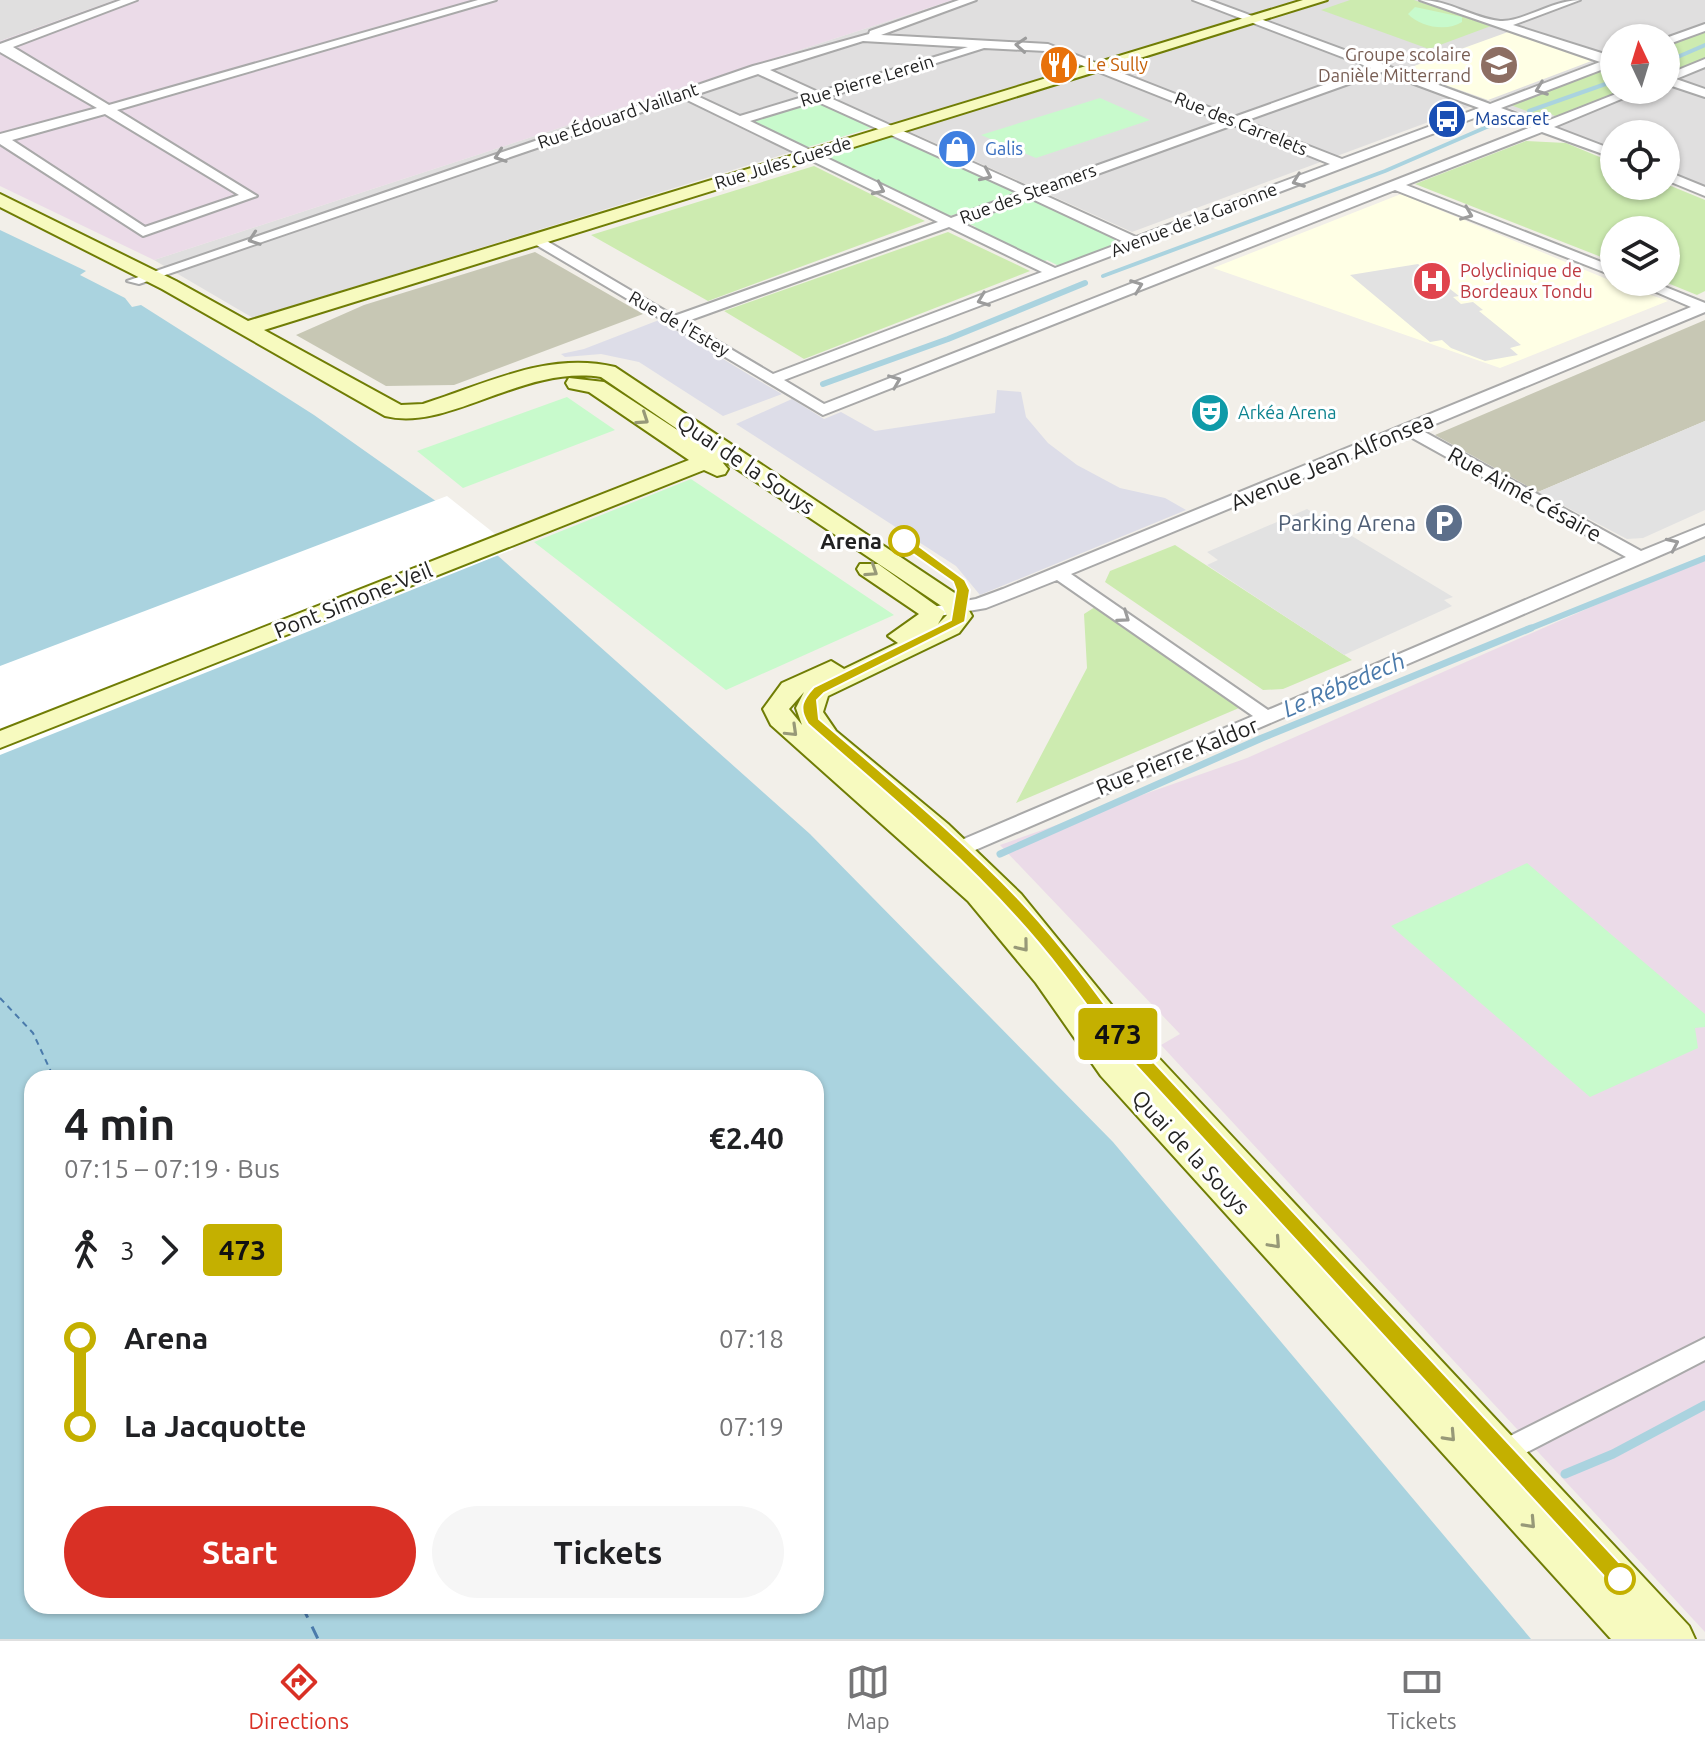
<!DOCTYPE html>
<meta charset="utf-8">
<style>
:root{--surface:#fff;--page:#f6f6f6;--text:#202124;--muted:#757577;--line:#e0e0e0;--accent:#d93025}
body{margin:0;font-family:Ubuntu,sans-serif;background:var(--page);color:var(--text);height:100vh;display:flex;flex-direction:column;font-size:30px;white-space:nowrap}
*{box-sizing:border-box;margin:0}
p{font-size:26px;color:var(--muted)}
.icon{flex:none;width:44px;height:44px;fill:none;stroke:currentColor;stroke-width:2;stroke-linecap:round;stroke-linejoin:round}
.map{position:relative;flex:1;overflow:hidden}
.side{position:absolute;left:24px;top:1070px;width:800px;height:544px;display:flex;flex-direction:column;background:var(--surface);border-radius:24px;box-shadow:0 2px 6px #0004}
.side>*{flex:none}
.badge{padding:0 16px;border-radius:6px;font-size:28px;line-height:52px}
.needle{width:52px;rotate:356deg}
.tools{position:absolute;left:1600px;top:24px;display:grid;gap:16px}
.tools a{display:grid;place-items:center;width:80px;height:80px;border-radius:50%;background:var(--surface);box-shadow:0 2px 6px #0004;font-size:40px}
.map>.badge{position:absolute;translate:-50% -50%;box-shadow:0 0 0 4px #fff}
.legs{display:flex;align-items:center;gap:12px;height:88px;padding:0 40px;font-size:26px}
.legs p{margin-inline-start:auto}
.overview{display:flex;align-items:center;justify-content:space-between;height:136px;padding:0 40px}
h1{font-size:44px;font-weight:700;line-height:60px}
.cta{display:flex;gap:16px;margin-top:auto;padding:16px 40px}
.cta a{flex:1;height:92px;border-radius:48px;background:var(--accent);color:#fff;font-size:32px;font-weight:700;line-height:92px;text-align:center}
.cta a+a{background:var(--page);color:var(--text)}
ul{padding:0 40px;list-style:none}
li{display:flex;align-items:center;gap:28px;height:88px;font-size:30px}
li i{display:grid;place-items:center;width:12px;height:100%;margin:0 10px;background:currentColor}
li i::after{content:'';width:20px;height:20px;margin:-10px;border:6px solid;border-radius:50%;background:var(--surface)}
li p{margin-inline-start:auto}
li:first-child i{background:linear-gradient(#0000 50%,currentColor 0)}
li:last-child i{background:linear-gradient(currentColor 50%,#0000 0)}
.menu{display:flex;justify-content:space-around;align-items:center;height:112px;border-top:2px solid var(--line);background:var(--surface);font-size:22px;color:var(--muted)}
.menu a{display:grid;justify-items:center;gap:4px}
.menu .selected{color:var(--accent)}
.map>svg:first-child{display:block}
.residential{fill:#e0dfdf;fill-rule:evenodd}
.industrial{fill:#ebdbe8}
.education{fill:#ffffe5}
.construction{fill:#c7c7b4}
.grass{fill:#cdebb0}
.park{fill:#c8facc}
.parking{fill:#e2e2e2}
.plaza{fill:#dddde8}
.water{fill:#aad3df;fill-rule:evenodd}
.pier{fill:#fff}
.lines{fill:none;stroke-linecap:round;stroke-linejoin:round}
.stream-far3{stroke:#aad3df;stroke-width:4}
.stream-far2{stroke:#aad3df;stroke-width:6}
.stream-far1{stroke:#aad3df;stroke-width:7}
.stream{stroke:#aad3df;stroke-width:9}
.ferry-far1{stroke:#4a7aab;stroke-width:2;stroke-dasharray:6 5;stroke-linecap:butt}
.ferry{stroke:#4a7aab;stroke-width:3;stroke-dasharray:13 10;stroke-linecap:butt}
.street-casing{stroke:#a9a9a9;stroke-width:4}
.secondary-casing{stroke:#707d05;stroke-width:4}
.street{fill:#fff;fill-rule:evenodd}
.secondary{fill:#f7fabf;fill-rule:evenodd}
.oneway{stroke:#9c9c9c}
.oneway2{stroke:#979978}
.line-1{fill:#c4b000;stroke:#fff;stroke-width:2}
.stop-1-dot{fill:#fff;stroke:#c4b000;stroke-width:4}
.labels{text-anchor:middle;stroke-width:6;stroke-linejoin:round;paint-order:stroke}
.far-education-label{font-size:18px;fill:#785e54;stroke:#fff;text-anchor:end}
.far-food-label{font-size:18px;fill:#c56008;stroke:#fff;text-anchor:start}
.far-street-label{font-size:18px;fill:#222;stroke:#fff}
.far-transit-label{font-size:18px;fill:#164399;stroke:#fff;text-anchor:start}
.far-shop-label{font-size:18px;fill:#366cbe;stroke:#fff;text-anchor:start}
.far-health-label{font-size:18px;fill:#be3a42;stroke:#fff;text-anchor:start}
.far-culture-label{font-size:18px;fill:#0d838f;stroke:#fff;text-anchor:start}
.street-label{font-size:22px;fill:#222;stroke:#fff}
.service-label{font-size:22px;fill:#4e5e75;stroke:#fff;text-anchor:end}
.stop-label{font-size:22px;font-weight:bold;fill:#222;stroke:#fff;text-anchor:end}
.water-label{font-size:24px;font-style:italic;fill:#4a7aab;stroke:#fff}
</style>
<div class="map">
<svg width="1705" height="1639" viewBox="0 0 1705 1639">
<rect width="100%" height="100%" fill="#f2efe9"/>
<path class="residential" d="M0 0H115L0 41Z
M953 0H1705V187L1666 171V134H1614V149L1488 100 1132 232 888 122 253 318 154 260ZM1614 38H1666V90H1614Z"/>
<path class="industrial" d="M115 0H953L154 260 0 186V41Z
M1705 557V1632L1161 1045 1180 1034 1000 845 1247 758Z"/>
<path class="education" d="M1508 32 1594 60 1488 100 1403 70Z
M1401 194 1614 282 1668 301 1500 368 1213 268Z"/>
<path class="construction" d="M535 252 643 314 454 385 386 386 296 335 364 305Z
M1705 320V421L1538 492 1435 435Z"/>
<path class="grass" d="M1350 0H1414L1491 26 1429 49 1321 10Z
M1705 29V59L1666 74V44Z
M1614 65V90H1627L1559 118 1551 114 1543 117 1508 104Z
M1526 141 1566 143 1614 163V186L1666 184 1705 200V291L1697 295 1665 282 1666 230H1614V262L1415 184Z
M814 166 925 221 708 301 591 235Z
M948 232 1030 271 804 359 724 311Z
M1175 545 1352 660 1283 689 1263 690 1105 582 1110 571Z
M1095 607 1239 708 1016 803 1087 668 1084 614Z"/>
<path class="park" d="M1415 7 1462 17V22C1447 32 1420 27 1408 14Z
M1100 98 1150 120 1036 158 981 135Z
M815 101 871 128 808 147 751 120Z
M890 135 1015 190 1016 193 947 217 821 159 824 154Z
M1025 199 1039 201 1118 237 1114 240 1123 244 1061 267 1047 260 1042 263 971 229 976 227 964 221Z
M567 397 615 430 463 488 417 451Z
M691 479 894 615 726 690 534 542Z
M1527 863 1705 1014V1027L1695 1028 1698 1048 1590 1097 1391 926Z"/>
<path class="parking" d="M1418 264 1459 296 1453 297 1461 304 1473 302 1483 310 1479 311 1521 345 1510 348 1518 355 1485 361 1451 348 1442 340 1430 342 1350 275Z
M1705 421V510L1643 538 1627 539 1538 492Z
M1307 509 1453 597 1444 600 1452 606 1344 655 1207 565 1218 560 1207 552Z"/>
<path class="plaza" d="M659 320 751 376 782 394 723 416 639 362 601 354 565 357 561 354 584 349Z
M997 390 1021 392 1026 417 1048 443 1077 465 1120 488 1165 498 1186 510 980 595 956 566 736 424 792 399 824 419 841 412 875 431 995 413Z"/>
<path class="water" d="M0 230 86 271 80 275 125 298 132 307 141 305 314 415 440 504 810 834 1113 1142 1531 1639H0ZM32 1078H816V1606H32Z"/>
<path class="pier" d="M447 496 514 549 0 755V666Z"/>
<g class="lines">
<path class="stream-far3" d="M1666 62 1705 45
M1529 111 1614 81
M1103 276 1385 171 1496 123"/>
<path class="stream-far2" d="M823 384 948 339 1085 283
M1526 630 1705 558"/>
<path class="stream-far1" d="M1000 854 1262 738 1531 628"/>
<path class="stream" d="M1565 1474 1613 1454 1705 1405"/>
<path class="ferry-far1" d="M0 998 33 1033 53 1076"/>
<path class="ferry" d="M52 1074 54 1078
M302 1606 318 1639"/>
<defs>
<path id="street" d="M121 0H137L13 47 109 105 478 0H496L117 110 257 196 143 236 0 144V134L97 108 0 52V44ZM105 114 239 195 145 227 12 140Z
M959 0H976L881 35 1048 44 1234 117 1371 68 1193 0H1209L1490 104 1600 62 1420 0C1449 0 1472 18 1500 21 1520 23 1553 0 1580 0L1513 25 1614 57V65L1501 108 1542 123 1626 90H1643L1554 127 1614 150V158L1542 132 1406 185 1614 267V276L1395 190 823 415 528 240 540 237 674 316 938 222 683 98 139 284 127 281 753 66 869 34 870 31ZM863 41 968 47 818 92 770 70ZM984 48 1046 51 1222 121 1031 189 828 97ZM1382 72 1479 108 1342 159 1245 121ZM758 74 806 96 740 116 695 95ZM816 101 1019 193 951 218 750 121ZM1490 112 1531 127 824 404 784 380ZM1233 125 1330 164 1136 237 1042 194ZM1030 198 1124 242 1055 268 962 223ZM949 227 1042 272 773 374 685 322Z
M1705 24V31L1666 45V38Z
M1705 59V67L1676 79 1705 89V97L1666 84V75Z
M1666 171 1705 187V196L1666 180Z
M1633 282H1653L1705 303V312L1421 430 1641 551 1705 525V536L966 854H952L949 849 952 844 1253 716 1057 580 986 608 933 617 924 612 927 608 976 599 1003 589 1691 307ZM1407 435 1626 557 1268 710 1071 574Z
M1705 1338V1360L1504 1464 1495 1467 1486 1464 1482 1456 1486 1448Z"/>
<path id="secondary" d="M1303 0H1327L264 330 401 405 423 404C486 384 547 351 615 367L962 598 972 616 959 633 828 696 823 712 836 731 948 824 1021 894 1127 1024 1689 1626 1695 1639H1611L1101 1076 1036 983 968 901 771 725 763 709 782 683 831 661 844 669 898 643 888 636 919 614 860 574 857 569 860 564H878L945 612 943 607 725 461 723 463 728 469 725 474 717 476 704 470 0 748V731L689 460 589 392 569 388 566 383 569 378 604 382 711 452 601 377C521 365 449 432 385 416L162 289 0 207V194L176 281 248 321ZM945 612 947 615 938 624ZM804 692 796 708 802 725 789 709Z"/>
</defs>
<use href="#street" class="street-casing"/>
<use href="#secondary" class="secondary-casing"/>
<use href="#street" class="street"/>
<use href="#secondary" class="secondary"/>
</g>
<defs><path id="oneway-chevron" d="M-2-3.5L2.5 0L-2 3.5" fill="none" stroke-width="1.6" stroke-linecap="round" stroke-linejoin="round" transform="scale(2)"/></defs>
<g class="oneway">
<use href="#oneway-chevron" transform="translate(1021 45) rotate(-176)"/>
<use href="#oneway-chevron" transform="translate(1541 89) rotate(159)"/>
<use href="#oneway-chevron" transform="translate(500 156) rotate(161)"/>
<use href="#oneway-chevron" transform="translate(986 175) rotate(25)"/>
<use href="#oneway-chevron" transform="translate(1298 181) rotate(159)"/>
<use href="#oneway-chevron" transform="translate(879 189) rotate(25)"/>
<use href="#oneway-chevron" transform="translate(1467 214) rotate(22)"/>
<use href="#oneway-chevron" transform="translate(254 239) rotate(161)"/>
<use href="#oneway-chevron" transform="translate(1137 286) rotate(-21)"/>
<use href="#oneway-chevron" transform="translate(983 300) rotate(159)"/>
<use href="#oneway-chevron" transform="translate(895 381) rotate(-22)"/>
<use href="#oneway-chevron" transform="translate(1673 544) rotate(-25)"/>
<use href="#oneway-chevron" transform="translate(1124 617) rotate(35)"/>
</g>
<g class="oneway2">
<use href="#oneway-chevron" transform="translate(643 419) rotate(34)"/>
<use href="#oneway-chevron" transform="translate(872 571) rotate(33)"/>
<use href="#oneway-chevron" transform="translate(792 731) rotate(44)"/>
<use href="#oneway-chevron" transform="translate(1023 946) rotate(51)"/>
<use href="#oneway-chevron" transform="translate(1275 1243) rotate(48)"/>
<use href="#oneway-chevron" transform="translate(1450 1436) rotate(47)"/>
<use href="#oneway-chevron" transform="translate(1530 1523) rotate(47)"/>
</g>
<path class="line-1" d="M899 539H909L965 580 970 590 965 622 824 693 817 700 819 719C890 780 964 840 1027 908 1062 946 1092 987 1122 1028L1628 1572 1631 1579 1628 1586 1620 1589 1613 1586 1110 1037C1080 995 1050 954 1015 916 952 846 878 786 808 724 798 708 802 700 814 687L951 620 956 590 953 582 899 544Z"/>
<defs>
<symbol id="restaurant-disc" viewBox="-11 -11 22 22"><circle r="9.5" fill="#e8710a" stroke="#fff"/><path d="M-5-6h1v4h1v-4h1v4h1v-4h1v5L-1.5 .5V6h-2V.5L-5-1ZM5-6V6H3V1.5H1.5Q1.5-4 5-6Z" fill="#fff"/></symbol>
<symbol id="school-disc" viewBox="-11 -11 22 22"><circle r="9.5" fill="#8d6e63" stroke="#fff"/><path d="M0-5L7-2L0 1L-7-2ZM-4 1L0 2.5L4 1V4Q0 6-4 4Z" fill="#fff"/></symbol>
<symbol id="bus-disc" viewBox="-11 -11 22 22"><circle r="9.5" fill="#1a4fb4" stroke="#fff"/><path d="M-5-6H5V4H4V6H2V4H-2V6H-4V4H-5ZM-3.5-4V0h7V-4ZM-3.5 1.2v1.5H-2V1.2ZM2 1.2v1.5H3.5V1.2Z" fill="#fff"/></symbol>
<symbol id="shop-disc" viewBox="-11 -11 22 22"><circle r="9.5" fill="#3f7fe0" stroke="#fff"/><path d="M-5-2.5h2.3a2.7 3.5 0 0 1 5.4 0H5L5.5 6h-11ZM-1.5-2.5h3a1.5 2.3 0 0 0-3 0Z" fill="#fff"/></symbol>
<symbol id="hospital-disc" viewBox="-11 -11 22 22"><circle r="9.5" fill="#e0444e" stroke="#fff"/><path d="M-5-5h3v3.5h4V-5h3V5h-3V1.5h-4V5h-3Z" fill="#fff"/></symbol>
<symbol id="theatre-disc" viewBox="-11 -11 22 22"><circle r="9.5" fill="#0f9aa8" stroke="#fff"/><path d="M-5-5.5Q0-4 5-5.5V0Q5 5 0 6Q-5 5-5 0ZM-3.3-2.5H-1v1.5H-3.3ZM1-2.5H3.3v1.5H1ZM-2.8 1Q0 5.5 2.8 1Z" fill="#fff"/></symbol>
<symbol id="parking-disc" viewBox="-11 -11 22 22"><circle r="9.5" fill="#5c6f8a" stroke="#fff"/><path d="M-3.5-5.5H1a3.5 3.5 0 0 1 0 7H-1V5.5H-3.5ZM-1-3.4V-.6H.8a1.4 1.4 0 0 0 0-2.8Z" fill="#fff"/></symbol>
</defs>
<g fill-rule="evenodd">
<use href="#restaurant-disc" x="1037" y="43" width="44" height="44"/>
<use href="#school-disc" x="1477" y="43" width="44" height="44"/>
<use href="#bus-disc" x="1425" y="97" width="44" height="44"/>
<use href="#shop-disc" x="935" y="127" width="44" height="44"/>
<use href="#hospital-disc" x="1410" y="259" width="44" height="44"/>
<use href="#theatre-disc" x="1188" y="391" width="44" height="44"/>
<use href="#parking-disc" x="1422" y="501" width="44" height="44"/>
</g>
<g class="stop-1-dot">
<circle cx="904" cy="541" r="14"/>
<circle cx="1620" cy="1579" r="14"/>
</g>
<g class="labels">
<g class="far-education-label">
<text x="1471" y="61">Groupe scolaire<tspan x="1471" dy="21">Danièle Mitterrand</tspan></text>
</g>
<g class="far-food-label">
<text x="1087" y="71">Le Sully</text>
</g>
<g class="far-street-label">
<text transform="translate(867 81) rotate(-17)" y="6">Rue Pierre Lerein</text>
<text transform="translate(618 116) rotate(-19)" y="6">Rue Édouard Vaillant</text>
<text transform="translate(1241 124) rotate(22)" y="6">Rue des Carrelets</text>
<text transform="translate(783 163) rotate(-17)" y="6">Rue Jules Guesde</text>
<text transform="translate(1028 194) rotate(-20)" y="6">Rue des Steamers</text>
<text transform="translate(1194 220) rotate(-21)" y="6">Avenue de la Garonne</text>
<text transform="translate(679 324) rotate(30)" y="6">Rue de l'Estey</text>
</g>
<g class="far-transit-label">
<text x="1475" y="125">Mascaret</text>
</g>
<g class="far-shop-label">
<text x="985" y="155">Galis</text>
</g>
<g class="far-health-label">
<text x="1460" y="277">Polyclinique de<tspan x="1460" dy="21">Bordeaux Tondu</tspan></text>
</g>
<g class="far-culture-label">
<text x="1238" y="419">Arkéa Arena</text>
</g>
<g class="street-label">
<text transform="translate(1332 461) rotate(-23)" y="8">Avenue Jean Alfonsea</text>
<text transform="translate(746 464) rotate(34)" y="8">Quai de la Souys</text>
<text transform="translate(1525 494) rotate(29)" y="8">Rue Aimé Césaire</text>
<text transform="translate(353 600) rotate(-22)" y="8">Pont Simone-Veil</text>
<text transform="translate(1177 756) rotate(-22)" y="8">Rue Pierre Kaldor</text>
<text transform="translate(1191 1152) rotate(47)" y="8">Quai de la Souys</text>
</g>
<g class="service-label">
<text x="1416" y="531">Parking Arena</text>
</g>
<g class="stop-label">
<text x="882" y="549">Arena</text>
</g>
<g class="water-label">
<text transform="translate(1344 685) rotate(-23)" y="8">Le Rébedech</text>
</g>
</g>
</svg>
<div class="tools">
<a><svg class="needle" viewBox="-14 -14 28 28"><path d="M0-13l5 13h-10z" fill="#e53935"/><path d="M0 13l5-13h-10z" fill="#757577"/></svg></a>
<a><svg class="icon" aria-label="locate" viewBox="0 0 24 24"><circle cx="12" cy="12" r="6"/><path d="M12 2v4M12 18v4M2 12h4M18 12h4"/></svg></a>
<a><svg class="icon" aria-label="layers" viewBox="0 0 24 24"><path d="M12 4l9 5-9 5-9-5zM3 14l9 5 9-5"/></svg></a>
</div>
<b class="badge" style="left:1118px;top:1034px;background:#c4b000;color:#111">473</b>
<section class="side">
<div class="overview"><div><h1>4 min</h1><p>07:15 – 07:19 · Bus</p></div><b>€2.40</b></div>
<div class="legs"><svg class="icon" aria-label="walk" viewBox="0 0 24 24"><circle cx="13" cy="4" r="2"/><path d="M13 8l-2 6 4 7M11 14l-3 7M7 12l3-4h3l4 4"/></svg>3<svg class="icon" aria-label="forward" viewBox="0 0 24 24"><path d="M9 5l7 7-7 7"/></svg><b class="badge" style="background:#c4b000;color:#111">473</b></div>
<ul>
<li><i style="color:#c4b000"></i><b>Arena</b><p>07:18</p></li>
<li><i style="color:#c4b000"></i><b>La Jacquotte</b><p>07:19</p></li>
</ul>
<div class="cta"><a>Start</a><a>Tickets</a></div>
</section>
</div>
<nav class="menu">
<a class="selected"><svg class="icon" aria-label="directions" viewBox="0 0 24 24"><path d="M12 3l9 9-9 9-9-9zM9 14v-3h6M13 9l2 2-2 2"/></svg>Directions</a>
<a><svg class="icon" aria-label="map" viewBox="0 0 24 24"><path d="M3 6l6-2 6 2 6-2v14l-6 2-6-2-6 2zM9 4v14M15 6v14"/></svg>Map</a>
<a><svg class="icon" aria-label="tickets" viewBox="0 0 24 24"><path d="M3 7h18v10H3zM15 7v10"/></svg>Tickets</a>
</nav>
